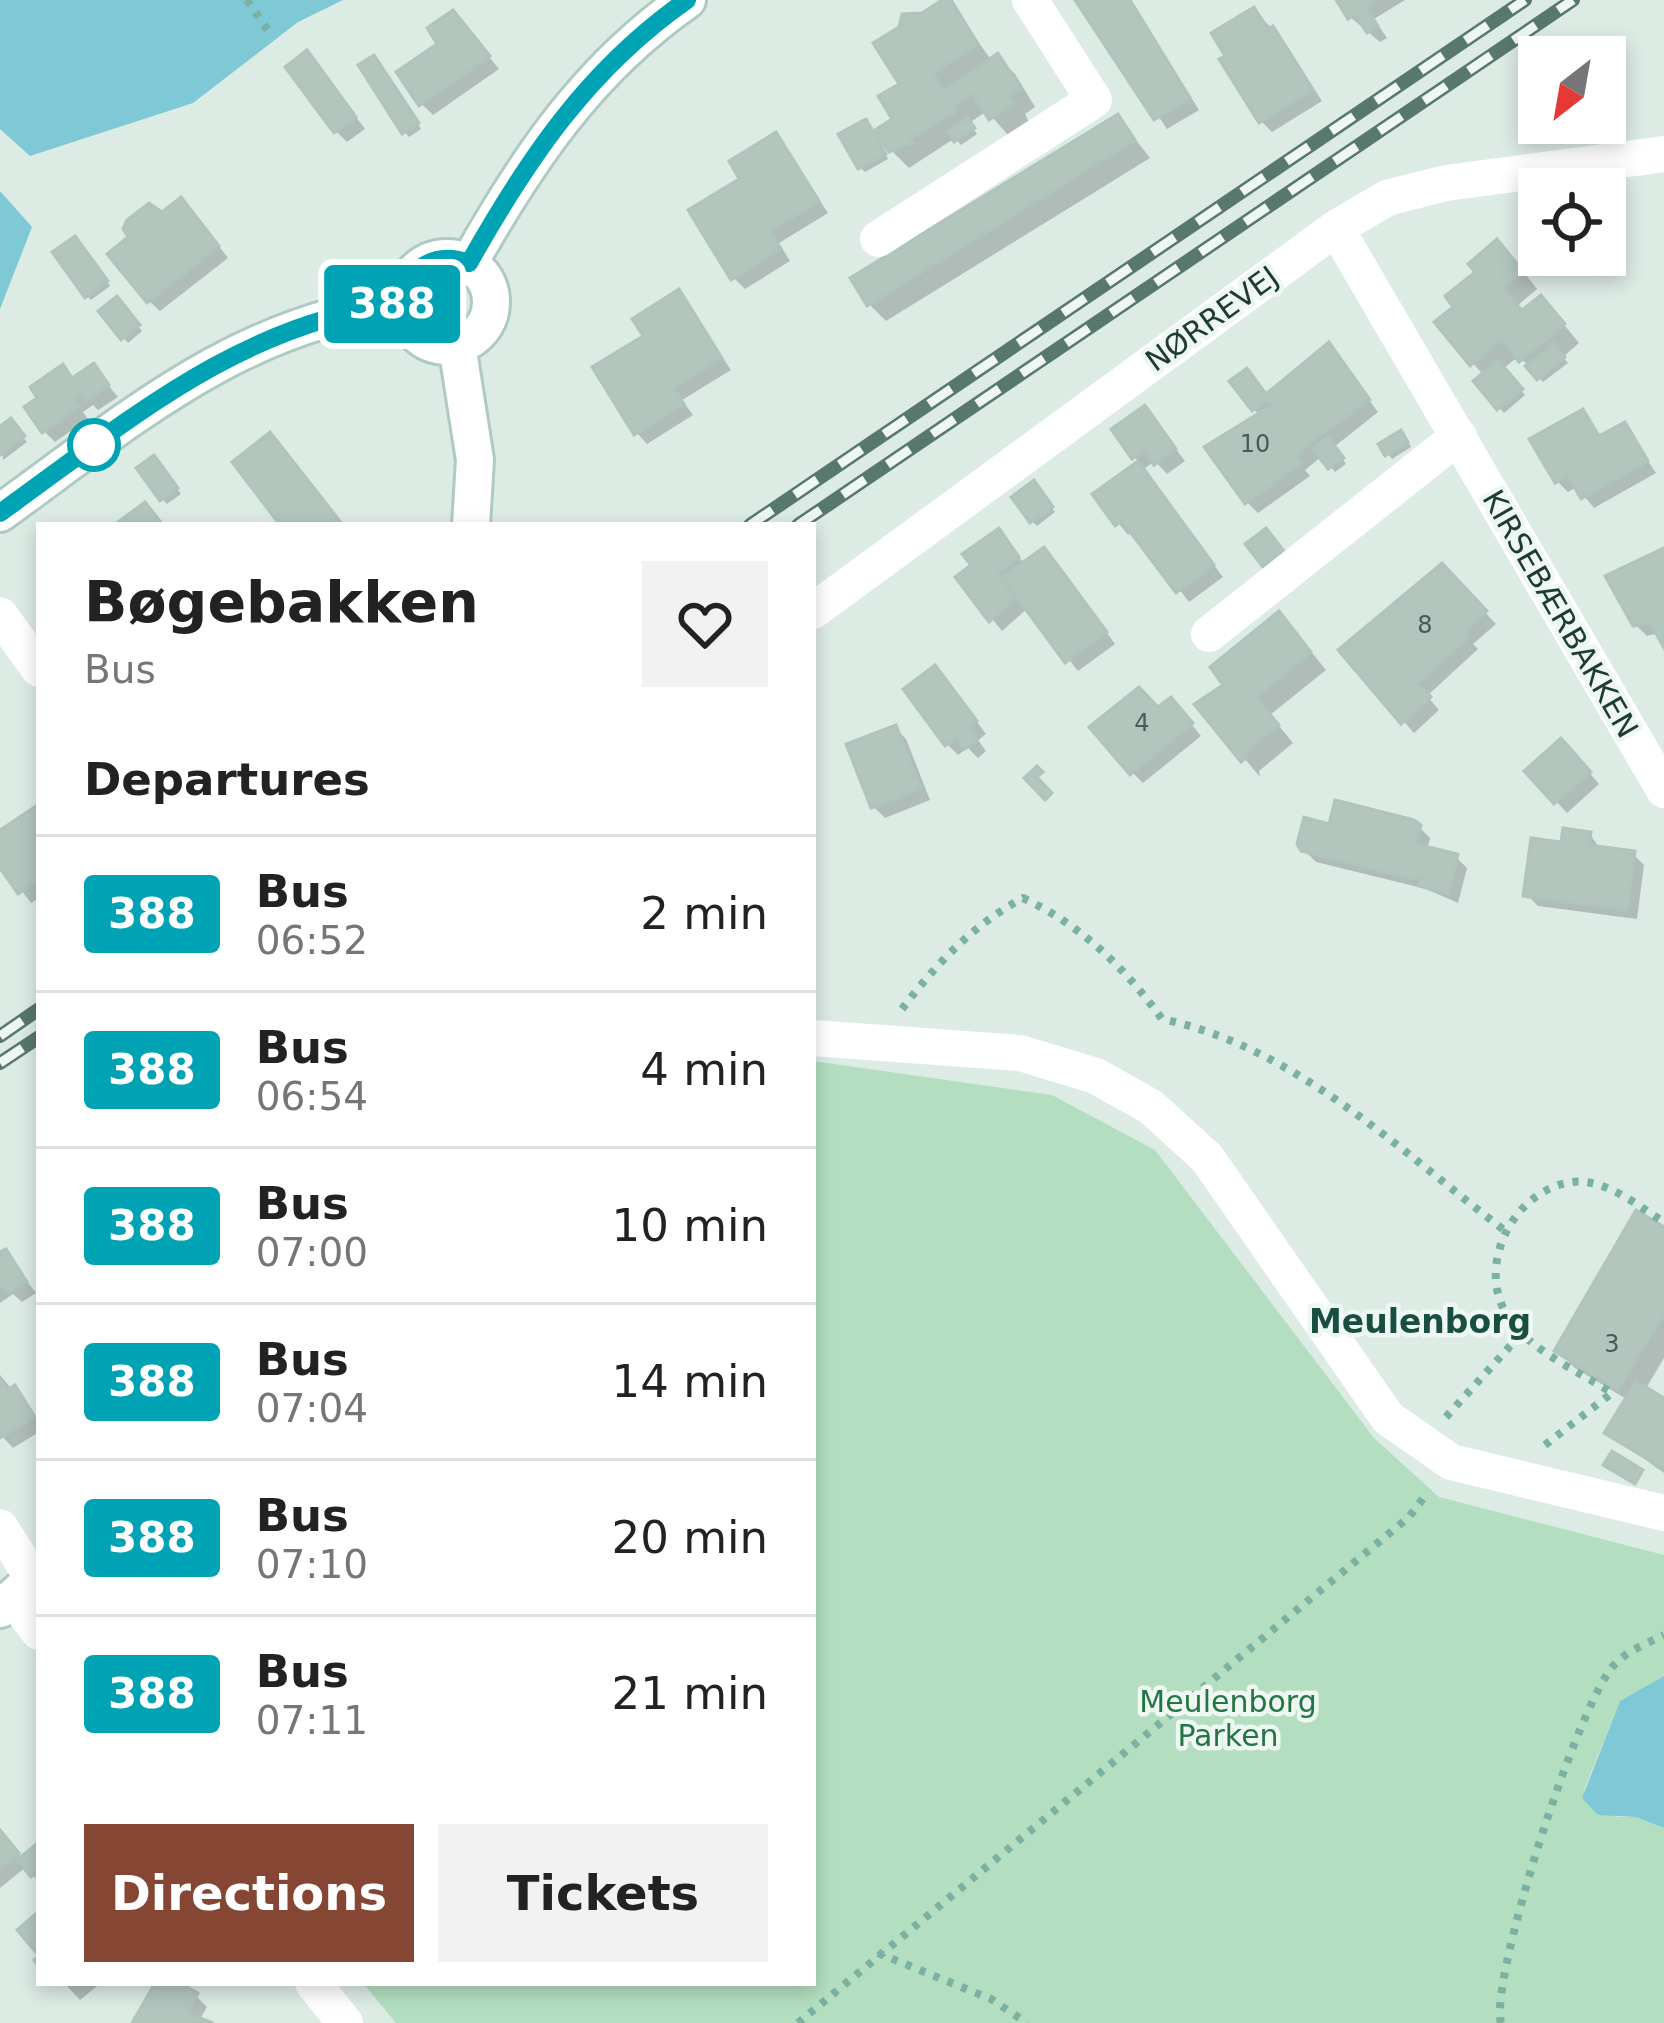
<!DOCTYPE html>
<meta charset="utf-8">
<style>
:root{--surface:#fff;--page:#f2f2f2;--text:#222;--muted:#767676;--line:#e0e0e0;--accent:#854733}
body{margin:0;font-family:"DejaVu Sans",sans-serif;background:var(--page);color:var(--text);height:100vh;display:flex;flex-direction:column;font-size:45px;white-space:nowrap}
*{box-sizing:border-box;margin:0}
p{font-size:39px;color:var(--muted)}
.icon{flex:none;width:66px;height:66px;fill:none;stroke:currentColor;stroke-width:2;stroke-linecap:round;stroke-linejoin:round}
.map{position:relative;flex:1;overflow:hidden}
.details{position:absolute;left:36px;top:522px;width:780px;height:1464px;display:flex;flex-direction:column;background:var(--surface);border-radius:0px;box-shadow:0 6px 18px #0003}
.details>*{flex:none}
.badge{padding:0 24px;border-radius:9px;font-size:42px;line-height:78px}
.needle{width:78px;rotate:211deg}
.tools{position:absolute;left:1518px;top:36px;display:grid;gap:24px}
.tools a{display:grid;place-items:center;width:108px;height:108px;border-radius:0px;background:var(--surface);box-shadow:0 6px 18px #0003;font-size:60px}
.map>.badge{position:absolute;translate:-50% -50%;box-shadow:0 0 0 6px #fff}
h2{padding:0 48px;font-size:45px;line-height:108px}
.round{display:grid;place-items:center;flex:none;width:126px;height:126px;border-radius:0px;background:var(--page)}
.headline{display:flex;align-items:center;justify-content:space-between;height:204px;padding:0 48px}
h1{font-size:57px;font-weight:700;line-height:90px}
.button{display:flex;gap:24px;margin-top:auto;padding:24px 48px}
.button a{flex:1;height:138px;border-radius:0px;background:var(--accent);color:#fff;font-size:48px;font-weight:700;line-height:138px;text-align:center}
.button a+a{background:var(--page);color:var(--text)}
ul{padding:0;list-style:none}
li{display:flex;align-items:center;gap:36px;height:156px;padding:0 48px;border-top:3px solid var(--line)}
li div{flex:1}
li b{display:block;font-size:45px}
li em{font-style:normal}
li .badge{min-width:132px;font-weight:700;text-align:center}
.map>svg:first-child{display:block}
.green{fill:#b3debf}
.water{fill:#7fc8d6}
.shadow{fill:#0003}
.building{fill:#b2c6be;stroke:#afc5bc;stroke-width:3}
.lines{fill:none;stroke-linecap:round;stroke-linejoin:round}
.secondary-casing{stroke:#afcbc1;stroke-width:42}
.path{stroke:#7bb1a0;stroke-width:8;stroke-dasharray:6 9;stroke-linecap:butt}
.street{stroke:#fff;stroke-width:36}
.secondary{stroke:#fff;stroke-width:36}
.rail-casing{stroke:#57776f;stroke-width:14}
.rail{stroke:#eef7f2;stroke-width:9;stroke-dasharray:27;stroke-linecap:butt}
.line-casing{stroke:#fff;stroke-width:27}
.line{stroke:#00a3b4;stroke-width:18}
.stop-dot{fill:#fff;stroke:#00a3b4;stroke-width:6}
.labels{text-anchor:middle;stroke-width:9;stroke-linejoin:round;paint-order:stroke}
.number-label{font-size:24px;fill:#435e56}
.street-label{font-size:30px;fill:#1e3b33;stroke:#eef7f2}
.park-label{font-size:30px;fill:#247544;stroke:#eef7f2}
.neighbourhood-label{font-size:33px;font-weight:bold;fill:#184f42;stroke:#eef7f2}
</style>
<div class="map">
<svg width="1664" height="2023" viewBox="0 0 1664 2023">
<rect width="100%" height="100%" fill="#ddebe5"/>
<path class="green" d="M813 1061 1052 1095 1155 1150 1374 1438 1439 1497 1664 1555V1676L1620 1701 1584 1790 1617 1817H1636L1664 1828V2023H396L363 1983H813Z"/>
<path class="water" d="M0 0H343L298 22 193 103 30 156 0 129Z
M0 191 32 227 0 309Z
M1664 1676V1828L1636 1817 1598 1815 1582 1798 1620 1701Z"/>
<path class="shadow" d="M948 0 992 61 998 57 1015 74 1035 107 1025 114 1029 122 1008 135 987 111 969 123 977 134 961 145 955 138 909 168 891 150 903 84 923 16Z
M1081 0H1131L1199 110 1167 129Z
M1339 0H1405L1374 19 1387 38 1380 42 1350 17Z
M1254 10 1284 41 1322 101 1272 132 1261 121Z
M463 25 499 69 433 115 422 104 441 44Z
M378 64 421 129 409 137 405 132Z
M317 65 365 129 347 142 336 131Z
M1118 117 1150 158 886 321 869 304Z
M870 127 888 159 865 172 860 167Z
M776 136 828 213 779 243 790 261 745 289 734 278 743 180Z
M192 211 228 258 160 311 149 301 162 215Z
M79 244 110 286 91 300 87 296Z
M1514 260 1537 289 1517 306 1523 313 1557 316 1579 343 1563 357 1568 363 1543 382 1519 356 1503 369 1525 395 1504 413 1477 382 1484 376 1438 322Z
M679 293 731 370 682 400 693 415 647 444 637 433 647 337Z
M117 300 142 331 128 343 102 312Z
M1329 346 1378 412 1334 447 1346 464 1335 472 1322 456 1305 470 1310 476 1258 513 1247 502 1260 416 1254 409Z
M93 367 118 397 98 410 93 405 83 412 88 419 55 442 44 431 63 368 74 380Z
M1145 409 1185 461 1167 474 1155 461 1142 470 1223 577 1189 602 1134 531 1128 535 1096 495 1140 463 1134 457Z
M1582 412 1602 438 1624 425 1656 473 1594 508 1577 487 1568 492 1557 481Z
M10 422 27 442 3 460 0 430Z
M1406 438 1411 447 1392 459 1382 445Z
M158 463 181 494 167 504 162 499Z
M1038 489 1055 512 1037 526 1032 521Z
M1009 543 1024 564 1055 561 1115 644 1078 671 1028 608 1002 631 959 578Z
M1664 555V642L1659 633 1647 636 1636 625Z
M1442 567 1496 624 1473 644 1478 649 1427 696 1439 710 1414 733 1342 651Z
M1295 632 1326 670 1270 715 1293 743 1259 771 1260 777 1199 704Z
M946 680 986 734 978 740 986 751 978 758 968 748 958 755 947 744Z
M1158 711H1181L1201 736 1143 783 1132 772Z
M895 728 906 739 930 800 885 818 874 807Z
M1572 753 1599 784 1567 813 1528 771Z
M39 808V898L31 903 0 862V834Z
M1332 827H1419L1430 838 1427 850 1456 857 1467 868 1458 903 1426 889 1316 862 1304 850Z
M1590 834 1600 849 1633 854 1644 865 1637 919 1538 906 1527 895 1564 845Z
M1664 1230V1358L1645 1390 1664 1401V1473L1608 1433 1628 1400 1575 1368 1558 1351Z
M5 1253 36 1293 22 1302 13 1294 0 1303V1256Z
M0 1375 39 1422V1432L13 1448 0 1434Z
M0 1831 23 1859 39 1846 37 1880 26 1867 0 1888Z
M64 1983H101L80 2000Z
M158 1983H174L196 1996 207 2007 199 2021 203 2023H136Z"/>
<path class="building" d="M942 0H951L978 44 933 73 944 90 998 53 1021 89 1010 96 1014 104 989 120 972 93 953 106 956 111 910 139 913 143 889 152 875 130 892 119 878 96 899 84 873 43 899 27 902 14 922 13Z
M1075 0H1130L1190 98 1154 120Z
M1336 0H1377L1366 7 1378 26 1367 33 1355 14 1348 19Z
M1254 7 1268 29 1273 26 1313 90 1259 123 1219 59 1225 56 1211 33Z
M453 10 490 56 419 106 396 72 437 44 427 28Z
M307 50 356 117 334 133 285 67Z
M374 55 419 123 402 134 358 65Z
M1118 114 1135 140 867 306 850 278Z
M968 118 975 128 954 142 947 132Z
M866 119 886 154 858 169 838 134Z
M776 132 819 201 770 231 781 249 731 280 688 210 739 179 729 161Z
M181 197 219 246 147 303 107 254 128 237 123 229 127 220 149 203 162 212Z
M75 236 108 281 85 298 52 252Z
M1497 239 1523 271 1502 288 1522 310 1541 295 1565 324 1519 362 1502 340 1470 366 1434 322 1453 307 1445 296 1475 272 1468 264Z
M679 289 722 358 674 388 684 404 634 435 592 367 643 336 632 319Z
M117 296 140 325 121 340 98 311Z
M1329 342 1370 400 1313 440 1296 457 1301 464 1245 504 1204 447 1272 405 1268 400 1252 411 1229 381 1247 368 1266 394Z
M1554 343 1565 357 1537 380 1525 366Z
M1498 360 1523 389 1497 410 1473 381Z
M94 363 109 385 85 401 81 395 74 400 79 407 42 433 24 407 37 398 30 387 63 364 72 378Z
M1145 405 1176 449 1154 465 1144 450 1132 459 1111 429Z
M1583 409 1599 436 1625 422 1648 461 1581 499 1568 476 1555 483 1529 439Z
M11 418 25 436 0 455V426Z
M1401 430 1408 442 1385 456 1378 444Z
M270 432 343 525H280L232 462Z
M1328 437 1344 458 1328 469 1312 448Z
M154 455 178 488 160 501 136 468Z
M1138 461 1214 565 1176 593 1122 521 1115 526 1092 494Z
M1034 480 1053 507 1030 523 1011 497Z
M145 502 163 525H114Z
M999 528 1019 557 997 574 1015 599 989 622 955 577 971 565 962 554Z
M1266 528 1284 551 1263 567 1245 544Z
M1044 547 1107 632 1065 663 1002 577Z
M1664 548V648L1650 623 1633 626 1605 576Z
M1442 563 1487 611 1465 632 1469 637 1418 683 1431 697 1401 724 1338 650Z
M1279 611 1311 652 1256 697 1279 725 1245 752 1248 756 1241 762 1194 704 1223 685 1210 667Z
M935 665 977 721 969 728 978 739 965 749 956 738 945 746 903 689Z
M1139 687 1158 707 1171 697 1193 723 1130 775 1089 727Z
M896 725 921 789 871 808 846 744Z
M1561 738 1591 772 1554 804 1524 771Z
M1037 766 1043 772 1037 777 1052 793 1045 800 1024 778Z
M1335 800 1414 820 1421 825 1416 844 1458 854 1448 894 1419 886 1421 877 1412 879 1301 851 1297 844 1304 817 1329 824Z
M39 804V880L18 894 0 868V830Z
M1563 828 1591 832 1589 845 1635 851 1627 910 1523 896 1531 838 1561 842Z
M1636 1210 1664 1227V1314L1618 1390 1554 1351Z
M6 1249 27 1282 8 1293 0 1285V1252Z
M0 1378 7 1390 15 1385 35 1417 0 1438Z
M1636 1381 1664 1398V1469L1604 1433Z
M1612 1451 1643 1470 1635 1484 1603 1465Z
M0 1830 19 1853 0 1868Z
M39 1842V1871L31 1877 17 1860Z
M39 1911V1967L34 1960 39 1956 17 1930Z
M155 1983H180L198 1993 187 2013 213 2023H132Z"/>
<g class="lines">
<defs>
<path id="secondary" d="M403 302a44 44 0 1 1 88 0a44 44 0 1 1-88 0Z
M469 263C527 160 588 69 687 0
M457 345 475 460 471 525
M0 513C129 420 239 323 403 303
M0 1609 39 1574"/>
</defs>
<use href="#secondary" class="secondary-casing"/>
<path class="path" d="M247 0 271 35
M902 1009C935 965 974 924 1023 898 1081 925 1124 967 1162 1019 1295 1047 1398 1149 1504 1230
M1446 1417 1521 1334
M1545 1445 1612 1393C1580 1372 1529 1350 1508 1317 1475 1266 1513 1190 1572 1182 1605 1178 1638 1206 1664 1222
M878 1953 991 1999 1027 2023
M798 2023 1409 1517 1428 1492
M1501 2023C1489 1980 1580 1696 1616 1663 1629 1650 1648 1643 1664 1635"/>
<path class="street" d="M1336 228 1664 790
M878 239 1094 100 1030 0
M813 611 1336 228 1387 198 1446 183 1664 154
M0 615 39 669
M1209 634 1459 436
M813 1038 1020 1053 1096 1076 1151 1107 1207 1158 1388 1418 1451 1462 1664 1513
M0 1527 34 1580
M13 1598 39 1632
M313 1983 345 2023"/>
<use href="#secondary" class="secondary"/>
<defs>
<path id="rail" d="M750 525 1525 0
M798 525 1573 0
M0 1036 39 1009
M0 1063 39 1037"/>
</defs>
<use href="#rail" class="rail-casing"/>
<use href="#rail" class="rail"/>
</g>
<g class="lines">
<defs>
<path id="line" d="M0 513C128 421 242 322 403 303 406 267 436 251 469 263 527 160 588 69 687 0"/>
</defs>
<use href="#line" class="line-casing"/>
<use href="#line" class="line"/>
</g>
<circle class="stop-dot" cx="94" cy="445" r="24"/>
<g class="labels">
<g class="number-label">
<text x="1255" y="452">10</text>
<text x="1425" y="633">8</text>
<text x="1142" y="731">4</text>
<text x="1612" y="1352">3</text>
</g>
<g class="street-label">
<text transform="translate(1212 319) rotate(-36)" y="10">NØRREVEJ</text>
<text transform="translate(1560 614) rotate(60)" y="10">KIRSEBÆRBAKKEN</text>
</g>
<g class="park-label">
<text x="1228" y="1712">Meulenborg<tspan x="1228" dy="34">Parken</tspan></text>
</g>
<g class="neighbourhood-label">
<text x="1420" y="1333">Meulenborg</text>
</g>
</g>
</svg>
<div class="tools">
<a><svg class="needle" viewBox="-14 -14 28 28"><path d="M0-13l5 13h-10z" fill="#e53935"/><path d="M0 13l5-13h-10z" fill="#767676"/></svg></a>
<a><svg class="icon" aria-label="locate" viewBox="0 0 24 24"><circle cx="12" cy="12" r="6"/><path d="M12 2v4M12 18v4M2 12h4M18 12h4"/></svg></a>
</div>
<b class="badge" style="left:392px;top:304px;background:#00a3b4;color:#fff">388</b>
<section class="details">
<div class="headline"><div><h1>Bøgebakken</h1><p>Bus</p></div><a class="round"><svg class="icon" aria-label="heart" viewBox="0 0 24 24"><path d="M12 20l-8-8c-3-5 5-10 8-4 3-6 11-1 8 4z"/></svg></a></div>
<h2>Departures</h2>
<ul>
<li><span class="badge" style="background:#00a3b4;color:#fff">388</span><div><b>Bus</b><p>06:52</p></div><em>2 min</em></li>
<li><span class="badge" style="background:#00a3b4;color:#fff">388</span><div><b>Bus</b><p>06:54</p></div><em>4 min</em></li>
<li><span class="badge" style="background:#00a3b4;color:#fff">388</span><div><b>Bus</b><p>07:00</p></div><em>10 min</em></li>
<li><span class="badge" style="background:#00a3b4;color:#fff">388</span><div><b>Bus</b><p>07:04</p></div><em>14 min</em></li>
<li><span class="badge" style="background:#00a3b4;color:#fff">388</span><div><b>Bus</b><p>07:10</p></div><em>20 min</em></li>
<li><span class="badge" style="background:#00a3b4;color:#fff">388</span><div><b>Bus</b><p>07:11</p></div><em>21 min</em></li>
</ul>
<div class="button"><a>Directions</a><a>Tickets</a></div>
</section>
</div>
